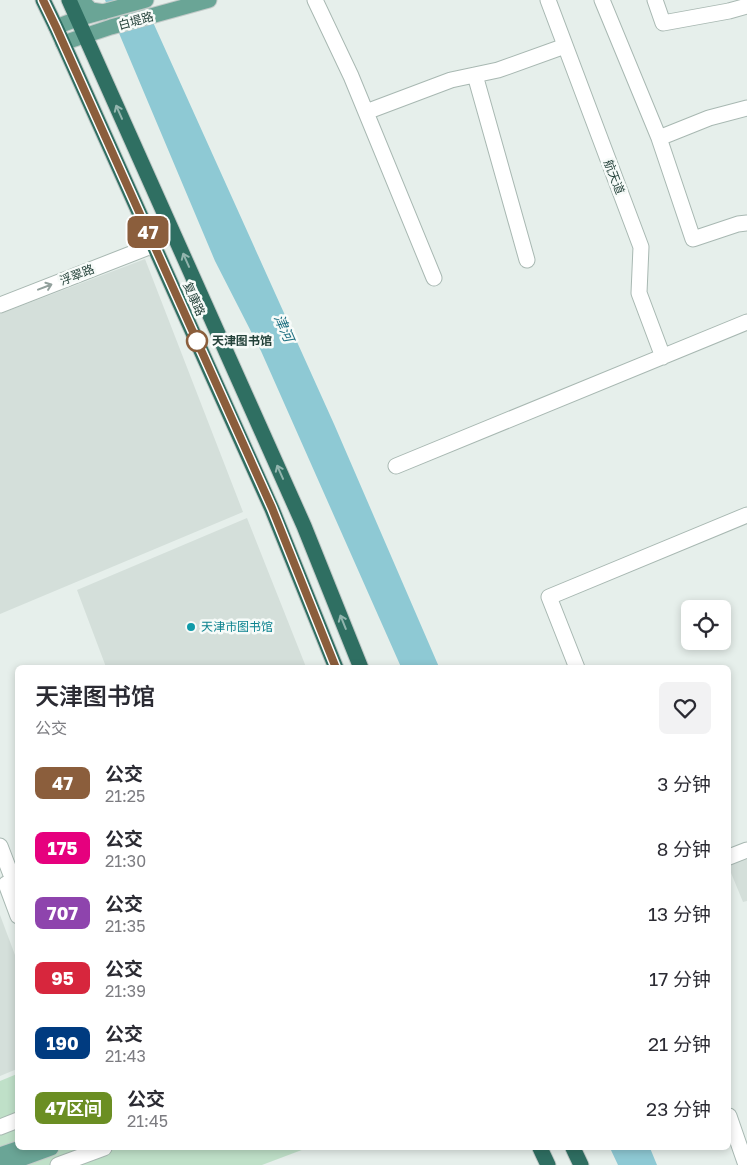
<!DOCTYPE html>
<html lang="zh">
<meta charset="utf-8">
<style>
:root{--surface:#fff;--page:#f2f2f3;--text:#2b2b33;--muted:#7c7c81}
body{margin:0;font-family:"Golos Text","Noto Sans SC",sans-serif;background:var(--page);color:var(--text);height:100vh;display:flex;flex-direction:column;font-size:19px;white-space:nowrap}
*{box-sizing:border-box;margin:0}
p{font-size:16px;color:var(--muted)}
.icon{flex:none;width:28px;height:28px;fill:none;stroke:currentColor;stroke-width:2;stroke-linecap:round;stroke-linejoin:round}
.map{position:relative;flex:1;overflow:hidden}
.drawer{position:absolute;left:15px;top:665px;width:716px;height:485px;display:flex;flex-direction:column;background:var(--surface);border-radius:8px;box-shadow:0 2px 8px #0003}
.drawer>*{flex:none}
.badge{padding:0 10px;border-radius:8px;font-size:18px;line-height:32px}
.fabs{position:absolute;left:681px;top:600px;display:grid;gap:10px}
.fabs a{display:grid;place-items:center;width:50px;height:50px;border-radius:8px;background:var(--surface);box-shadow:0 2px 8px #0003;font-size:25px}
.map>.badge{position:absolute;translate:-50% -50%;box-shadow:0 0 0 2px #fff}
.round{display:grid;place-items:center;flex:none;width:52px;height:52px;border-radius:8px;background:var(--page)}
.headline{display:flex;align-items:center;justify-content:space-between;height:85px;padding:0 20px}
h1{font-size:24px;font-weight:600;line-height:38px}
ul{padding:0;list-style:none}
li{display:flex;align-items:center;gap:15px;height:65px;padding:0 20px}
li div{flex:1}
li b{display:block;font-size:19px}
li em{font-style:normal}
li .badge{min-width:55px;font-weight:700;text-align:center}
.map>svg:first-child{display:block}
.built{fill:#d4dfda}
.green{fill:#bfe0c8}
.water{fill:#8ec9d4}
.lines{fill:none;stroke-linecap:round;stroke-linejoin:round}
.minor-casing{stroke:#a8b8b2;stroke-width:17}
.major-casing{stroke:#c2cac8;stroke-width:17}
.highway-casing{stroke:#c2cac8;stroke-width:17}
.minor{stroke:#fff;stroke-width:15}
.major{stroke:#6aa596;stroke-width:15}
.highway{stroke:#2f6f62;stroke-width:15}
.oneway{stroke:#93b5ae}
.oneway2{stroke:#92a09c}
.line-casing{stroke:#fff;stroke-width:11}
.line{stroke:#8b5e3c;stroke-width:8}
.stop-dot{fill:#fff;stroke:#8b5e3c;stroke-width:2.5}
.culture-dot{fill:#0f9aa8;stroke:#f7fbf9;stroke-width:2}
.labels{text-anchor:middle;stroke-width:5;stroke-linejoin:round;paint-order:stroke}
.street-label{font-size:12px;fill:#24423a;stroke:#f7fbf9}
.stop-label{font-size:12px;font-weight:bold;fill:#24423a;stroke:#f7fbf9;text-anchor:start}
.culture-label{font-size:12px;fill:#0d838f;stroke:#f7fbf9;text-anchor:start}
.water-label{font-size:14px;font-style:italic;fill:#1c6f80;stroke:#f7fbf9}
</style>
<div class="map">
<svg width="747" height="1165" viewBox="0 0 747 1165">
<rect width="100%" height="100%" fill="#e6efeb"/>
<path class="built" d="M145 259 243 512 0 614V314Z
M247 518 306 667H106L77 590Z
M747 856V901L743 902 729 868V864Z
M0 915 18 963 17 1069 0 1076Z"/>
<path class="green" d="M17 1074 18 1148H307L262 1165H0V1081Z"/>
<path class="water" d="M105 0H143L334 424 439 667H401L261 351 215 261Z
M610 1148H650L657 1165H618Z"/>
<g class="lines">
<defs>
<path id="minor" d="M315 0 351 76 434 278
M548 0 641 247 639 293 663 357
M602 0 659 138 693 239 738 224 747 223
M655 0 663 23 729 11 747 6
M475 75 527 260
M366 112 451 80 498 70 565 46
M659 138 709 118 747 108
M0 305 154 245
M396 466 747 322
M577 668 549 597 747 515
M0 846 18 893
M729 857 747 850
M6 884 18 916
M729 1116 746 1165
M0 1127 18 1120
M58 1165 104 1148"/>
<path id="major" d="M81 0 91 10 104 12
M56 27 77 19 146 0
M63 43 111 27 209 0
M0 1155 20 1148
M4 1165 51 1148"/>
<path id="highway" d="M43 0 56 27 272 509 336 668
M69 0 304 526 361 668
M540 1148 548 1165
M573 1148 581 1165"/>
</defs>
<use href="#minor" class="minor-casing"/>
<use href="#major" class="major-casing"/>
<use href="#highway" class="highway-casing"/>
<use href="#minor" class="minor"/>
<use href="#major" class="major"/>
<use href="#highway" class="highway"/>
</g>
<defs><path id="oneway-shaft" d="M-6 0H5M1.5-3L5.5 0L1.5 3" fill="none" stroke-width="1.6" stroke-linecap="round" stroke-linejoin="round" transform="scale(1.25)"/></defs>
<g class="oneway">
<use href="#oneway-shaft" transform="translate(119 112) rotate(-114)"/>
<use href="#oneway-shaft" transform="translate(186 260) rotate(-114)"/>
<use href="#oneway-shaft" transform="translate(280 472) rotate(-114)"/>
<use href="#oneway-shaft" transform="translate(343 622) rotate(-112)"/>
</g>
<use class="oneway2" href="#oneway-shaft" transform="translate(45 287) rotate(-21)"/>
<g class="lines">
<defs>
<path id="line" d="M43 0 56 27 272 508 336 668"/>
</defs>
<use href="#line" class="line-casing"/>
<use href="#line" class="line"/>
</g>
<circle class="stop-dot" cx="197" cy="341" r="10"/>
<circle class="culture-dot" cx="191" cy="627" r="5"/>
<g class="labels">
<g class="street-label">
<text transform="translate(136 21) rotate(-16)" y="4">白堤路</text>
<text transform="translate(614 177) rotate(69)" y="4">航天道</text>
<text transform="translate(77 275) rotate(-21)" y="4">浮翠路</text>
<text transform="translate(194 299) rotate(66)" y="4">复康路</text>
</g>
<g class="stop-label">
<text x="212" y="345">天津图书馆</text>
</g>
<g class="culture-label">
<text x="201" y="631">天津市图书馆</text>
</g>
<g class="water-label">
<text transform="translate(284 328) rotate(66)" y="5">津河</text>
</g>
</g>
</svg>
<div class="fabs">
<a><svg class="icon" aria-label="locate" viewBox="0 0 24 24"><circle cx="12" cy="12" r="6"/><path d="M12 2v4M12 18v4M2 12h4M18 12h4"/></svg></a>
</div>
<b class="badge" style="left:148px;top:232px;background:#8b5e3c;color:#fff">47</b>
<section class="drawer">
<div class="headline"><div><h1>天津图书馆</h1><p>公交</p></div><a class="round"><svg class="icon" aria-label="heart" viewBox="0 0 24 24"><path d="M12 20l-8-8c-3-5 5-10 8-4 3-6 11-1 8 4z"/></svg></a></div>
<ul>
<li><span class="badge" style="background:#8b5e3c;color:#fff">47</span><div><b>公交</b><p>21:25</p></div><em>3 分钟</em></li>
<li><span class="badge" style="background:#e6007e;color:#fff">175</span><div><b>公交</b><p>21:30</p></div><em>8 分钟</em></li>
<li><span class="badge" style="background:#8e44ad;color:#fff">707</span><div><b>公交</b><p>21:35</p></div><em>13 分钟</em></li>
<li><span class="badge" style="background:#d7263d;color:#fff">95</span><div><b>公交</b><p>21:39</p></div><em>17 分钟</em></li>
<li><span class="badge" style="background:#003b80;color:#fff">190</span><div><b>公交</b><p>21:43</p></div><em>21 分钟</em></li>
<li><span class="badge" style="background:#6b8e23;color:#fff">47区间</span><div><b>公交</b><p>21:45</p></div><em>23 分钟</em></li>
</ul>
</section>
</div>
